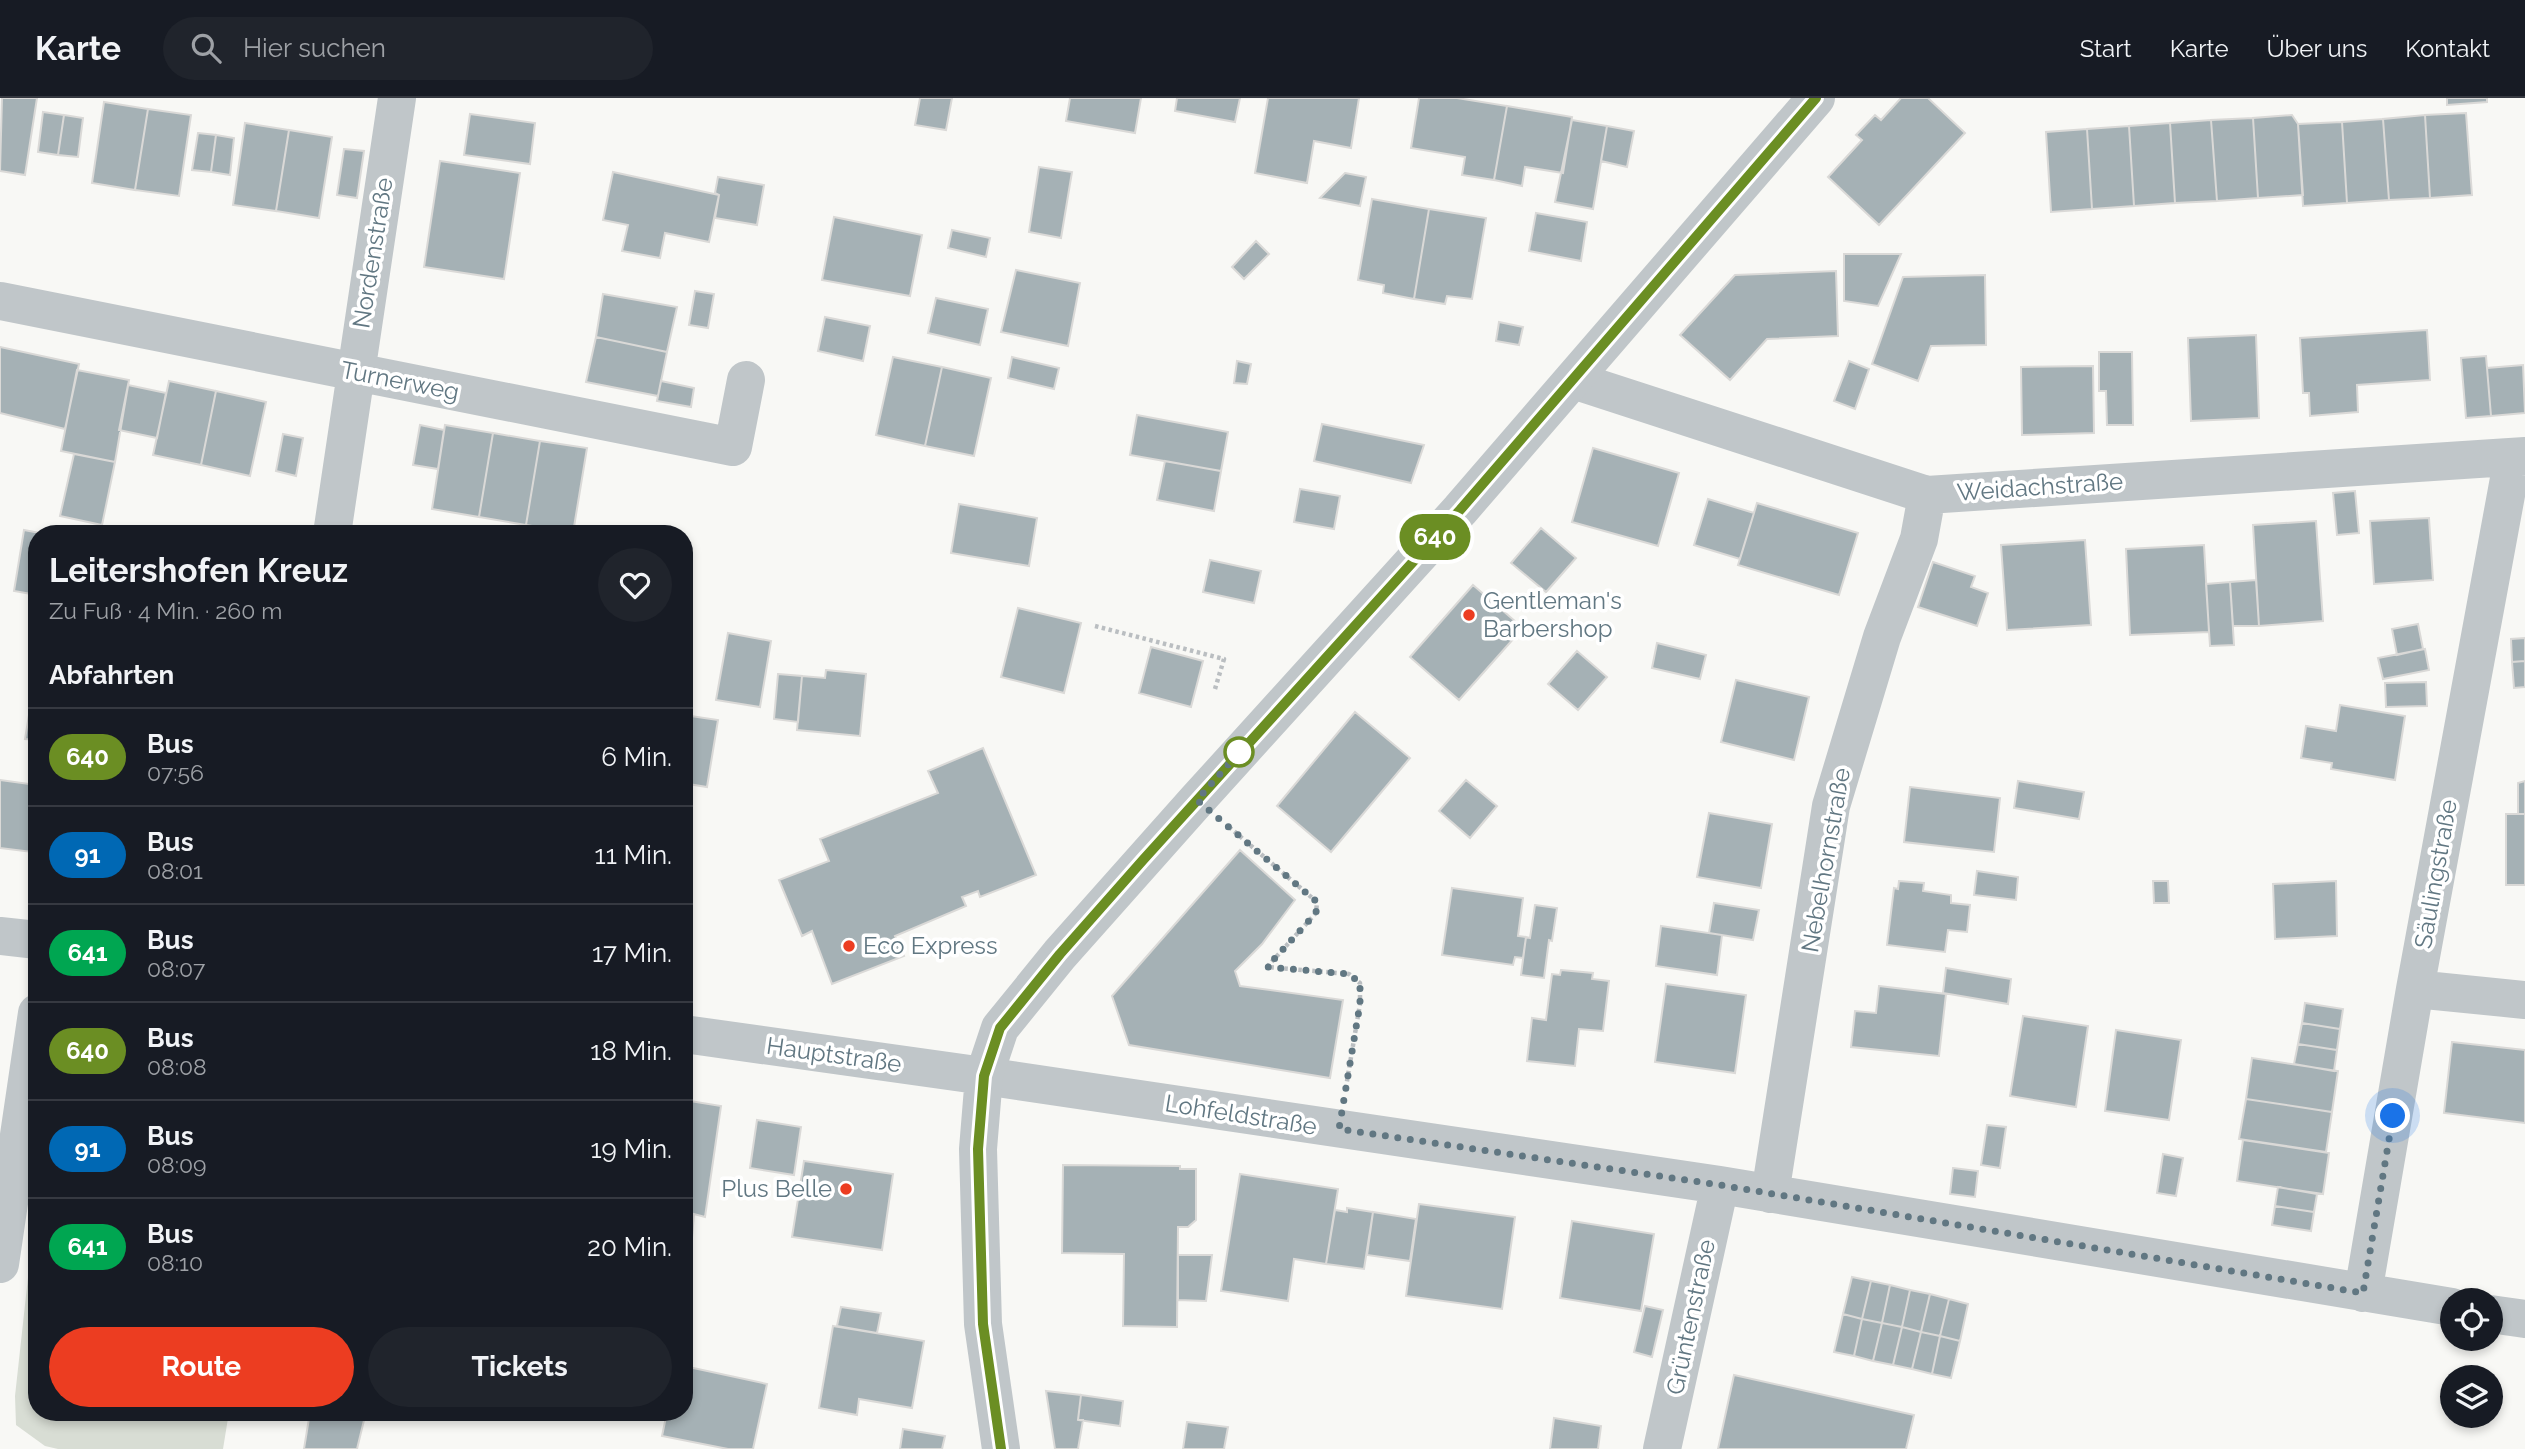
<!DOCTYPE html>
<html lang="de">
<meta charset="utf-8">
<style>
:root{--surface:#171b24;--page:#20242c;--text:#f1f3f6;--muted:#9ea1a6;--line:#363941;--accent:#ec3d21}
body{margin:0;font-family:Raleway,sans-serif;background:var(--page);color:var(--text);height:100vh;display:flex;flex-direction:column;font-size:26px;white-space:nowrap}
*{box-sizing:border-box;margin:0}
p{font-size:23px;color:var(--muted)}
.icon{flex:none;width:38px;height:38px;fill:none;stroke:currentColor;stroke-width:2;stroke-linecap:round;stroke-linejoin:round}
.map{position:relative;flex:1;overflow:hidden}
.panel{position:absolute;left:28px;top:427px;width:665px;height:896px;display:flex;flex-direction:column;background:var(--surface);border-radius:28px;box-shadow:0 4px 10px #0003}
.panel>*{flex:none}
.badge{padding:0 14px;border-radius:23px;font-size:24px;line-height:46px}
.tools{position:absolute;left:2440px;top:1190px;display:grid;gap:14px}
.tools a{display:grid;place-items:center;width:63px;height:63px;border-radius:50%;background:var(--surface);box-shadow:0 4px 10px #0003;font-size:35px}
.you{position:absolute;width:35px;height:35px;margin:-18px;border:5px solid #fff;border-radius:50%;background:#1a73e8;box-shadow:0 0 0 10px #1a73e833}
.map>.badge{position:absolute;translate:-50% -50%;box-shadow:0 0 0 4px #fff}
h2{padding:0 21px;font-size:26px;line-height:63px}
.round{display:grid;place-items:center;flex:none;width:74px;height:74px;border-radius:37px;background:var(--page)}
.summary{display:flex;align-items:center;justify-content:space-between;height:119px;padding:0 21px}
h1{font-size:33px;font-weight:700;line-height:52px}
.button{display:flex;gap:14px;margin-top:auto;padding:14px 21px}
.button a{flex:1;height:80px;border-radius:42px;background:var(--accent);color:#fff;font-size:28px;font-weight:700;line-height:80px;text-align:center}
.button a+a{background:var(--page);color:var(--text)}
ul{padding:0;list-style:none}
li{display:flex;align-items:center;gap:21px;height:98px;padding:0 21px;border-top:2px solid var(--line)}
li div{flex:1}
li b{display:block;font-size:26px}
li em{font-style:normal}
li .badge{min-width:77px;font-weight:700;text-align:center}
header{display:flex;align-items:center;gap:42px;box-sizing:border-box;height:98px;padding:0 35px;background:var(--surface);border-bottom:2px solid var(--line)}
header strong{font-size:33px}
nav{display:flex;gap:38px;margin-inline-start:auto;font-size:24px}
.search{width:490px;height:63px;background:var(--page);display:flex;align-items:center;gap:18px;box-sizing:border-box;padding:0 24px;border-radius:38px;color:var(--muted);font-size:26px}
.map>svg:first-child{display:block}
.green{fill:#d8ddd4}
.building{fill:#a5b1b5;stroke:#dad9d7;stroke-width:2}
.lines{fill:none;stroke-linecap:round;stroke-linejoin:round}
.path{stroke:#babec1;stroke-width:4.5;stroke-dasharray:3.5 3.5;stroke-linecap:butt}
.minor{stroke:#c0c6c9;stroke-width:38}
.tertiary{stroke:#c0c6c9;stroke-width:38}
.line-casing{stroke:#fff;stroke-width:16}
.line{stroke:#6b8e23;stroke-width:10}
.walk{stroke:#617782;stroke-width:7;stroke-dasharray:0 12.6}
.poi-dot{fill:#ec3d21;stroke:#fff;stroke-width:2.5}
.stop-dot{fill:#fff;stroke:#6b8e23;stroke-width:3.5}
.labels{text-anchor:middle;stroke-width:7;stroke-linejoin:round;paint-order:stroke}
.street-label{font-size:24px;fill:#617782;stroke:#fff}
.poi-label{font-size:24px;fill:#617782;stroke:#fff;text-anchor:start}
</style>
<header>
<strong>Karte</strong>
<div class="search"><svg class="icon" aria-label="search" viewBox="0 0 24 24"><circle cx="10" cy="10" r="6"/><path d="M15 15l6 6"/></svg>Hier suchen</div>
<nav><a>Start</a><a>Karte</a><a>Über uns</a><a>Kontakt</a></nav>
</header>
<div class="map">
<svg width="2525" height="1351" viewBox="0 0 2525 1351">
<rect width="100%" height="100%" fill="#f8f8f5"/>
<path class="green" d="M33 1134H37V1314H229L223 1351H58L45 1348 16 1327 15 1298Z"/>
<path class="building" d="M2 0H37L25 77 0 73Z
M920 0H952L946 32 915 27Z
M1070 0H1141L1135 35 1066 23Z
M1177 0H1240L1235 24 1175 13Z
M1268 0H1359L1351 50 1314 43 1307 85 1255 75Z
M1419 0H1457L1507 8 1494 82 1462 77 1465 59 1411 50Z
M1901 0H1928L1965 35 1879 127 1828 79 1862 42 1856 37 1875 17 1881 22Z
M2447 0H2487V4L2447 7Z
M104 4 148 11 135 92 92 85Z
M1507 8 1572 19 1563 75 1525 69 1522 88 1494 82Z
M148 11 191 17 179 98 135 92Z
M43 14 64 17 58 57 38 54Z
M2466 15 2472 97 2430 100 2425 17Z
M470 16 535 25 530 66 464 57Z
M64 17 83 20 78 59 58 57Z
M2292 17 2298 26 2303 97 2258 100 2253 20Z
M2425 17 2430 100 2389 102 2383 21Z
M2253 20 2258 100 2217 103 2211 22Z
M2383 21 2389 102 2347 105 2342 24Z
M1572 22 1607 28 1593 111 1555 104Z
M2211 22 2217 103 2175 105 2170 25Z
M2342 24 2347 105 2303 108 2298 26Z
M245 25 289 32 276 113 233 107Z
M2170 25 2175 105 2134 108 2129 28Z
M1607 28 1634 33 1627 69 1601 63Z
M2129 28 2134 108 2092 111 2087 31Z
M2087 31 2092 111 2051 114 2046 34Z
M289 32 332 39 319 120 276 113Z
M198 35 216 37 211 74 192 72Z
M216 37 234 40 230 77 211 74Z
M344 51 364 53 357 100 337 97Z
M440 63 520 75 504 181 424 169Z
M1039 69 1072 74 1061 140 1029 134Z
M613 74 719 97 709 144 665 135 660 160 622 153 628 127 603 122Z
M1345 75 1366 79 1360 108 1320 100Z
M718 79 764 87 757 127 715 120 719 97 715 95Z
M1372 101 1429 111 1414 201 1383 195 1384 187 1358 182Z
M1429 111 1486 120 1472 201 1447 198 1445 206 1414 201Z
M1536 115 1587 124 1581 163 1529 153Z
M834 119 922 137 910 198 822 182Z
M952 132 990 140 986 159 948 150Z
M1256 143 1269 156 1244 181 1232 169Z
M1844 156H1901L1878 208 1844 203Z
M1016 172 1080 185 1068 248 1001 234Z
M1836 173 1838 238 1767 241 1730 282 1680 237 1735 177Z
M1985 177 1986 247 1931 248 1918 283 1872 266 1903 179Z
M695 193 714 196 708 230 689 227Z
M603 196 677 209 667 254 596 239Z
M936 200 988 211 980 247 928 235Z
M825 219 870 228 863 263 818 253Z
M1499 224 1523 229 1519 247 1496 243Z
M2427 232 2430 282 2357 287 2358 314 2310 318 2309 295H2303L2300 240Z
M2256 237 2259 320 2191 323 2188 240Z
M596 239 667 254 658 298 586 284Z
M0 249 79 266 65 331 0 315Z
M2099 254H2132L2133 327H2107L2106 293H2099Z
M2486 258 2491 318 2466 320 2461 260Z
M893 259 942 269 925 348 876 337Z
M1012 259 1059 270 1054 291 1008 280Z
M1237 263 1251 266 1247 286 1234 285Z
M1849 263 1869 271 1855 311 1834 303Z
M2523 267 2525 315 2491 318 2487 270Z
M2093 268 2094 335 2022 337 2021 269Z
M942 269 991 280 974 358 925 348Z
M77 272 129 282 115 364 61 353Z
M169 283 216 293 201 367 153 357Z
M661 283 694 290 691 309 657 303Z
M128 287 166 295 157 340 119 332Z
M216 293 266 304 250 378 201 367Z
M1137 317 1228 334 1221 373 1130 357Z
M1322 326 1424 347 1411 385 1314 363Z
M420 327 444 332 438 371 413 367Z
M445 327 493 335 479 419 432 411Z
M493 335 540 343 526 427 479 419Z
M283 336 303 340 296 378 276 373Z
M540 343 587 350 573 435 526 427Z
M1593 350 1679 375 1658 448 1572 424Z
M74 356 115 364 102 427 60 418Z
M1165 363 1221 373 1214 413 1157 402Z
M1300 391 1340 398 1334 431 1294 424Z
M2355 393 2359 435 2337 437 2333 395Z
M1708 401 1754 415 1740 461 1694 447Z
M1757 405 1858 435 1839 497 1738 467Z
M959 406 1037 420 1029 468 951 455Z
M2429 420 2433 482 2374 486 2370 423Z
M2316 423 2323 523 2259 528 2253 427Z
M1541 430 1576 460 1546 494 1511 465Z
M24 432 45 436H37V497L14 493Z
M2085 442 2091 527 2007 532 2001 447Z
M2204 447 2209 534 2130 537 2126 451Z
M1210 462 1261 473 1254 505 1203 494Z
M1933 464 1975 478 1971 489 1988 495 1977 528 1918 509Z
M2256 482 2259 528H2233L2230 484Z
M2230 484 2234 547 2210 548 2206 486Z
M1473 487 1523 530 1459 602 1410 559Z
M1018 510 1081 525 1064 595 1001 579Z
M2418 526 2423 551 2397 557 2392 531Z
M728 535 771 543 760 609 716 602Z
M2525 540V563L2512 564 2511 541Z
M1657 545 1706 557 1700 581 1652 570Z
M1151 549 1203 563 1191 609 1139 595Z
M2425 551 2429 572 2383 581 2378 560Z
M1577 553 1607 579 1578 612 1548 586Z
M2525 563V589L2514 590 2512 564Z
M826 572 866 576 860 638 797 632 802 578 825 580Z
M778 576 802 578 798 624 774 621Z
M1736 582 1809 599 1794 662 1721 644Z
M2426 584 2427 608 2386 609 2385 585Z
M31 605 37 606V642L25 641Z
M2340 607 2405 618 2395 682 2331 671 2332 665 2301 660 2306 628 2336 633Z
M1355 614 1410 660 1331 754 1277 708Z
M684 617 718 622 707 689 688 686 686 699H684Z
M983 650 1036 777 980 799 978 793 962 799 966 808 895 838 904 858 832 886 812 833 802 838 779 782 829 763 820 741 938 695 928 673Z
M0 682 37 687V714L32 754 0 750Z
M1466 682 1497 708 1470 740 1439 713Z
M2018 683 2084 694 2079 721 2014 710Z
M2525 683V716H2518V685Z
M1910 689 2000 700 1994 754 1904 744Z
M1709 715 1772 726 1761 790 1697 779Z
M2506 716H2525V787H2506Z
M1240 752 1295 802 1262 846 1235 873 1240 888 1343 902 1330 980 1129 947 1112 898Z
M1977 773 2018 779 2016 802 1974 797Z
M1899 783 1924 785 1923 793 1951 797V805L1970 807 1967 834 1948 832 1945 854 1887 847 1894 790 1898 791Z
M2153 783H2168L2169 805H2154Z
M2336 783 2337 838 2275 841 2273 786Z
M1452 790 1523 800 1518 838 1526 839 1523 860 1515 859 1513 867 1442 857Z
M1714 805 1759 812 1753 842 1709 835Z
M1535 807 1557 810 1552 843 1549 842 1544 880 1521 877 1526 839 1530 840Z
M1661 828 1722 837 1717 877 1656 868Z
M1946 870 2011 881 2008 906 1943 895Z
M1561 872 1593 875 1592 881 1609 883 1603 933 1579 931 1575 968 1527 963 1532 920 1546 922 1552 876 1560 877Z
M1666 886 1746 897 1735 975 1655 964Z
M1879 888 1946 896 1939 958 1851 949 1855 913 1876 915Z
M2305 905 2343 911 2340 931 2302 925Z
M2023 918 2088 928 2076 1009 2010 998Z
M2302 925 2340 931 2337 952 2298 946Z
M2116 932 2181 942 2169 1022 2105 1013Z
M2452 944 2525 952V1025L2444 1015Z
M2298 946 2337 952 2334 973 2294 966Z
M2252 960 2338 973 2332 1014 2246 1001Z
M2246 1001 2332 1014 2326 1054 2239 1041Z
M684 1002 721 1008 705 1119 694 1116 692 1140 684 1139Z
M757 1022 801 1029 794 1077 750 1070Z
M1987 1027 2006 1029 2000 1070 1981 1067Z
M2243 1042 2329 1055 2323 1096 2237 1083Z
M2163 1056 2183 1060 2176 1098 2157 1095Z
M804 1063 893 1076 882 1152 792 1139Z
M1063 1067 1180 1068V1071H1196V1122L1188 1129H1178L1177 1229 1123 1228 1124 1156 1062 1155Z
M1953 1070 1978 1073 1975 1099 1950 1096Z
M1240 1076 1338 1091 1326 1166 1294 1161 1288 1203 1221 1193Z
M2278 1089 2317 1096 2314 1114 2275 1108Z
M1419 1106 1515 1119 1502 1211 1406 1198Z
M2275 1108 2314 1114 2311 1133 2272 1127Z
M1347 1110 1373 1114 1364 1171 1326 1166 1335 1112 1347 1114Z
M1373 1114 1416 1121 1410 1163 1367 1157Z
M1572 1123 1654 1136 1641 1213 1560 1200Z
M1178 1157H1212L1206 1203 1178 1202Z
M1852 1179 1871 1183 1862 1221 1843 1216Z
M1871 1183 1890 1187 1882 1225 1862 1221Z
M1890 1187 1910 1192 1902 1229 1882 1225Z
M1910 1192 1930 1196 1921 1234 1902 1229Z
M1930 1196 1949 1201 1940 1238 1921 1234Z
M1949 1201 1968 1206 1960 1243 1940 1238Z
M1645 1208 1663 1212 1652 1259 1634 1254Z
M841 1209 881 1215 877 1235 837 1228Z
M1843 1216 1862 1221 1854 1258 1834 1254Z
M1862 1221 1882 1225 1873 1263 1854 1258Z
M1882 1225 1902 1229 1893 1267 1873 1263Z
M833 1228 924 1243 912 1310 859 1301 857 1317 819 1310Z
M1902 1229 1921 1234 1912 1271 1893 1267Z
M1921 1234 1940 1238 1932 1276 1912 1271Z
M1940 1238 1960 1243 1951 1280 1932 1276Z
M684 1268 767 1286 753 1351H728L662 1338 667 1314H684Z
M1734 1277 1914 1317 1906 1351H1718Z
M1046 1293 1081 1297 1078 1322H1083L1078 1351H1055Z
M1081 1297 1123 1303 1120 1328 1078 1322Z
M310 1314H366L357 1351H304Z
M408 1314H428L427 1322 417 1321 407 1316Z
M1554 1320 1601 1328 1598 1351H1550Z
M1187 1324 1228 1329 1224 1351H1183Z
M903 1331 945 1338 942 1351H900Z"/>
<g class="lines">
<path class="path" d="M1095 528 1224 561 1215 591
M1229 729 1317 804 1316 815 1267 869 1349 876 1360 885V906L1346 989"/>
<path class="minor" d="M0 203 733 349 746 282
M1573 282 1927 397 2525 358
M332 436 397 0
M2415 891 2525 902
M984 978 1720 1087 2452 1209
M1770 1096 1831 708 1882 539 1919 441 1927 397
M0 1166 37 915
M2363 1195 2415 891 2513 359
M2490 1216 2525 1221
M1662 1351 1720 1087"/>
<path class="tertiary" d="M0 838 37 842
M684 936 984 978
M1001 1351 983 1226 978 1051 984 978 1000 930 1060 856 1197 702 1460 412 1816 0"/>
</g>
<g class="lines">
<defs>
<path id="line" d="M1001 1351 983 1226 978 1051 984 978 1000 930 1060 856 1143 762 1460 412 1816 0"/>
</defs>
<use href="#line" class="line-casing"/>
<use href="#line" class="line"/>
<path class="walk" d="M1239 654 1242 651 1197 702 1317 804 1316 815 1267 869 1349 876 1360 885V906L1339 1031 1720 1087 2363 1195 2393 1018"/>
</g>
<g class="poi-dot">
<circle cx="1469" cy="517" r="7"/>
<circle cx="849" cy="848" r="7"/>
<circle cx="846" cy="1091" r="7"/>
</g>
<circle class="stop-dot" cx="1239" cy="654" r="14"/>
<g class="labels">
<g class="street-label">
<text transform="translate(373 155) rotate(-81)" y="8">Nordenstraße</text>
<text transform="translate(400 283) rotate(11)" y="8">Turnerweg</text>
<text transform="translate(2040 389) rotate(-4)" y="8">Weidachstraße</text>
<text transform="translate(1826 762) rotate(-80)" y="8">Nebelhornstraße</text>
<text transform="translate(2436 776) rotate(-80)" y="8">Säulingstraße</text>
<text transform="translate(834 957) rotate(8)" y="8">Hauptstraße</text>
<text transform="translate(1241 1017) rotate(9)" y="8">Lohfeldstraße</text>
<text transform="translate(1691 1219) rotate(-78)" y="8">Grüntenstraße</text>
</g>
<g class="poi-label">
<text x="1483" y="511">Gentleman's<tspan x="1483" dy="28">Barbershop</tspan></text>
<text x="863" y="856">Eco Express</text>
<text x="832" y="1099" text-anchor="end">Plus Belle</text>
</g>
</g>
</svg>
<div class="tools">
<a><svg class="icon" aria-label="locate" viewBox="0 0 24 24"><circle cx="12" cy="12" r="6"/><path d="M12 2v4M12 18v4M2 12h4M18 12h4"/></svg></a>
<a><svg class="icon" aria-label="layers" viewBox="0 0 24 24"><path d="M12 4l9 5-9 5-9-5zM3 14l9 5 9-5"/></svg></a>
</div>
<div class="you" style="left:2393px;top:1018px"></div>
<b class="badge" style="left:1435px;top:439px;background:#6b8e23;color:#fff">640</b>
<section class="panel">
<div class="summary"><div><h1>Leitershofen Kreuz</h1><p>Zu Fuß · 4 Min. · 260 m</p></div><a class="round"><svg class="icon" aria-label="heart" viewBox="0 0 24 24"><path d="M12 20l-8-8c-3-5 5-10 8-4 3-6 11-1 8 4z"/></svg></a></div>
<h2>Abfahrten</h2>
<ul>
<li><span class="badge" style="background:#6b8e23;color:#fff">640</span><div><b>Bus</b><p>07:56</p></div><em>6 Min.</em></li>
<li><span class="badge" style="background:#0068b4;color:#fff">91</span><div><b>Bus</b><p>08:01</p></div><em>11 Min.</em></li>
<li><span class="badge" style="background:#00a651;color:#fff">641</span><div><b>Bus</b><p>08:07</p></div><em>17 Min.</em></li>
<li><span class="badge" style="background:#6b8e23;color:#fff">640</span><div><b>Bus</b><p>08:08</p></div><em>18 Min.</em></li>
<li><span class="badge" style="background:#0068b4;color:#fff">91</span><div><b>Bus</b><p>08:09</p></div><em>19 Min.</em></li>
<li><span class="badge" style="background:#00a651;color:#fff">641</span><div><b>Bus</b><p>08:10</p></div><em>20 Min.</em></li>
</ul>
<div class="button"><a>Route</a><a>Tickets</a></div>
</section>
</div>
